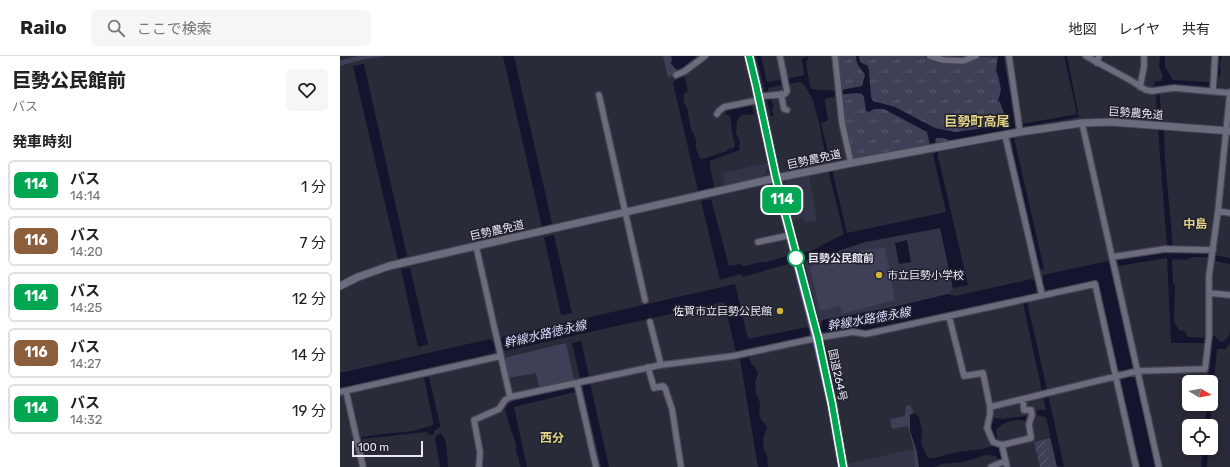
<!DOCTYPE html>
<html lang="ja">
<meta charset="utf-8">
<style>
:root{--surface:#fff;--page:#f6f6f6;--text:#222;--muted:#767676;--line:#e0e0e0}
body{margin:0;font-family:Rubik,"Noto Sans JP",sans-serif;background:var(--page);color:var(--text);height:100vh;display:flex;flex-direction:column;font-size:15px;white-space:nowrap}
*{box-sizing:border-box;margin:0}
p{font-size:13px;color:var(--muted)}
.icon{flex:none;width:22px;height:22px;fill:none;stroke:currentColor;stroke-width:2;stroke-linecap:round;stroke-linejoin:round}
.map{position:relative;flex:1;overflow:hidden}
.drawer{display:flex;flex-direction:column;background:var(--surface);width:340px}
.drawer>*{flex:none}
.badge{padding:0 8px;border-radius:6px;font-size:14px;line-height:26px}
.needle{width:26px;rotate:100deg}
.fabs{position:absolute;left:842px;top:319px;display:grid;gap:8px}
.fabs a{display:grid;place-items:center;width:36px;height:36px;border-radius:6px;background:var(--surface);box-shadow:0 2px 10px #0003;font-size:20px}
.scale{position:absolute;left:12px;bottom:10px;width:71px;box-sizing:border-box;padding-left:4px;border:2px solid #e7e8f2;border-top:0;font-size:11px;line-height:14px;white-space:nowrap;color:#e7e8f2;-webkit-text-stroke:3px #20212f;paint-order:stroke}
.map>.badge{position:absolute;translate:-50% -50%;box-shadow:0 0 0 2px #fff}
h2{padding:0 12px;font-size:15px;line-height:36px}
.round{display:grid;place-items:center;flex:none;width:42px;height:42px;border-radius:6px;background:var(--page)}
.head{display:flex;align-items:center;justify-content:space-between;height:68px;padding:0 12px}
h1{font-size:19px;font-weight:800;line-height:30px}
ul{padding:0;list-style:none}
li{display:flex;align-items:center;gap:12px;height:50px;margin:0 8px 6px;padding:0 4px;border:2px solid var(--line);border-radius:6px}
li div{flex:1}
li b{display:block;font-size:15px}
li em{font-style:normal}
li .badge{min-width:44px;font-weight:700;text-align:center}
header{display:flex;align-items:center;gap:24px;box-sizing:border-box;height:56px;padding:0 20px;background:var(--surface);border-bottom:1px solid var(--line)}
header strong{font-size:19px}
nav{display:flex;gap:22px;margin-inline-start:auto;font-size:14px}
.search{width:280px;height:36px;background:var(--page);display:flex;align-items:center;gap:10px;box-sizing:border-box;padding:0 14px;border-radius:6px;color:var(--muted);font-size:15px}
main{display:flex;flex:1;min-height:0}
.map>svg:first-child{display:block}
.built{fill:#323448}
.grass{fill:#3f4058}
.park{fill:url(#park-tufts)}
.garden{fill:url(#garden-furrows)}
.water{fill:#14142e}
.lines{fill:none;stroke-linecap:round;stroke-linejoin:round}
.minor-casing{stroke:#454652;stroke-width:8}
.tertiary-casing{stroke:#454652;stroke-width:9}
.trunk-casing{stroke:#454652;stroke-width:11}
.minor{stroke:#6b6d7e;stroke-width:5.5}
.tertiary{stroke:#6b6d7e;stroke-width:7}
.trunk{stroke:#8b8ed5;stroke-width:9}
.line-casing{stroke:#fff;stroke-width:9}
.line{stroke:#00a651;stroke-width:6}
.stop-dot{fill:#fff;stroke:#00a651;stroke-width:2}
.poi-dot{fill:#d3b635;stroke:#20212f;stroke-width:1.5}
.labels{text-anchor:middle;stroke-width:3;stroke-linejoin:round;paint-order:stroke}
.street-label{font-size:11px;fill:#e7e8f2;stroke:#20212f}
.stop-label{font-size:11px;font-weight:bold;fill:#e7e8f2;stroke:#20212f;text-anchor:start}
.poi-label{font-size:11px;fill:#e7e8f2;stroke:#20212f;text-anchor:start}
.neighbourhood-label{font-size:12px;font-weight:bold;fill:#e5d385;stroke:#20212f}
.water-label{font-size:12px;font-style:italic;fill:#d7dbfe;stroke:#20212f}
.quarter-label{font-size:13px;font-weight:bold;fill:#e5d385;stroke:#20212f}
</style>
<header>
<strong>Railo</strong>
<div class="search"><svg class="icon" aria-label="search" viewBox="0 0 24 24"><circle cx="10" cy="10" r="6"/><path d="M15 15l6 6"/></svg>ここで検索</div>
<nav><a>地図</a><a>レイヤ</a><a>共有</a></nav>
</header>
<main>
<section class="drawer">
<div class="head"><div><h1>巨勢公民館前</h1><p>バス</p></div><a class="round"><svg class="icon" aria-label="heart" viewBox="0 0 24 24"><path d="M12 20l-8-8c-3-5 5-10 8-4 3-6 11-1 8 4z"/></svg></a></div>
<h2>発車時刻</h2>
<ul>
<li><span class="badge" style="background:#00a651;color:#fff">114</span><div><b>バス</b><p>14:14</p></div><em>1 分</em></li>
<li><span class="badge" style="background:#8b5e3c;color:#fff">116</span><div><b>バス</b><p>14:20</p></div><em>7 分</em></li>
<li><span class="badge" style="background:#00a651;color:#fff">114</span><div><b>バス</b><p>14:25</p></div><em>12 分</em></li>
<li><span class="badge" style="background:#8b5e3c;color:#fff">116</span><div><b>バス</b><p>14:27</p></div><em>14 分</em></li>
<li><span class="badge" style="background:#00a651;color:#fff">114</span><div><b>バス</b><p>14:32</p></div><em>19 分</em></li>
</ul>
</section>
<div class="map">
<svg width="890" height="411" viewBox="0 0 890 411">
<defs>
<pattern id="park-tufts" width="24" height="20" patternUnits="userSpaceOnUse"><rect width="24" height="20" fill="#3f4058"/><path d="M3 7l-1-3M5 7V3M7 7l1-3M15 17l-1-3M17 17v-4M19 17l1-3" fill="none" stroke="#5b5c70"/></pattern>
<pattern id="garden-furrows" width="10" height="10" patternUnits="userSpaceOnUse"><rect width="10" height="10" fill="#3f4058"/><path d="M-1 1l2-2M0 10L10 0M9 11l2-2" fill="none" stroke="#5b5c70"/></pattern>
</defs>
<rect width="100%" height="100%" fill="#2a2b39"/>
<path class="built" d="M427 107 428 112 423 121 385 130 382 117Z
M469 120 477 164 465 167 464 162 452 164 444 130 447 124Z
M600 172 613 232 608 238 554 251 483 264 479 266 464 205 499 195 525 186Z
M574 393 575 411H507L506 408Z"/>
<path class="grass" d="M17 0H48L24 3 0 10V5Z
M323 0H331L336 13V17L328 22Z
M545 191 555 244 502 258 500 250 480 255 470 211 496 204 520 195Z
M226 287 234 324 200 333 196 317 168 322 164 302Z
M570 349 574 357 570 359V374L577 396 579 411H575L574 393 568 370 552 373 550 363 565 360 566 350Z
M710 382 717 411H711L706 390 707 383Z"/>
<path class="park" d="M497 0H583L597 4 642 1 665 2 676 72 512 103 503 67Z"/>
<path class="garden" d="M707 383 706 390 711 411H700L694 386Z"/>
<path class="water" d="M163 0H174L212 167 202 171Z
M331 0H357L343 11V13H336L331 8 332 3Z
M416 0H421L427 26 447 23 464 19 462 3 468 0V3L466 6 470 31 472 33 496 35 522 30 525 19C520 11 516 10 516 0H519L520 6 528 10 529 15 531 41 533 45 555 51 595 72 615 76 638 73 665 66 666 64 660 46 658 45 661 34 659 23 656 14 658 0H664L676 72 611 85 603 82H596L595 87 590 89 587 76 544 53H534L529 56 526 55 524 41 522 38 517 37 495 39 494 41 485 43V47L488 63 487 65 481 67 507 177 606 156 593 98 598 95V100L628 229 613 232 600 172 525 186 501 194 464 205 462 196 471 195 504 178 490 122 479 67 473 44 463 27 458 26 428 32 429 40 434 49 432 54 434 60H431Z
M724 0H727L739 61 683 71 682 68 737 58Z
M820 0H825V11L833 24 869 26V31L840 29H829L825 31 813 32 815 25H821L823 19 819 11Z
M879 0H882C881 3 880 7 880 10 881 16 882 18 878 22V32L887 33H877L876 27Z
M24 8 67 200 58 203 13 10Z
M345 21 348 35 344 38V47L347 52 351 73 356 83V93L360 102 362 103 387 95 388 93 394 92 395 88 393 82 390 60 386 59V54L391 52 412 48 414 58 401 59 397 65 396 77 400 85 399 92 400 94 370 105V110L374 131 358 135 333 27 337 22Z
M816 37H819L823 66 817 65Z
M818 74H824L825 105 833 190H827Z
M674 82 704 213 700 214 675 109 671 83Z
M371 143 389 210 400 208 404 210 422 206H427L446 200 448 208 403 221 400 218 380 224 361 145Z
M214 179 232 257 221 259 204 181Z
M567 184 571 206 559 208 555 187Z
M828 196 869 198 890 202V208L879 206 865 201H854L845 204 833 203 832 206 833 227 835 228 834 265 839 274 845 275 848 281 865 282V287H831L827 202 778 210 777 204Z
M768 205 769 206 793 311 789 313 791 319H795L815 411H800L780 323 783 321 782 314H778L757 224 706 235 705 231 696 233 697 237 525 275 511 272 484 277 483 275 469 277 470 280 396 296 384 246 165 295 163 292 155 294V297L85 313 87 321H89L100 369V371L94 375V378L89 379 86 376 21 383V381L35 379 73 375 93 369V365L84 322 86 321 84 313 0 332V317L150 283 151 285 162 283V281L395 228 408 283 467 271 468 273 482 270 481 266 483 264 554 251 608 238 615 240 692 223 694 225 703 224V219Z
M70 212 88 288 78 291 61 213Z
M687 246C700 301 712 356 724 411L717 410 706 361 697 359 696 356 698 354H706L683 247Z
M890 275V287L886 293H877L870 370H865L867 348H871V326H868L872 280H875L879 285 883 286 888 281Z
M241 285 249 320 245 321 247 327H250L269 411H261L242 329 245 328 244 321 240 322 232 287Z
M409 301 411 307 415 311 418 317 415 327 416 337 419 343 420 351 419 357 421 364 426 369 427 373 423 383 424 394 427 399 428 411H418L400 303Z
M234 331 235 336 174 351 187 411H181L179 406V402L176 397V388L174 381 170 372 165 353C167 349 169 347 173 345Z
M574 357 579 361 582 374 581 387 586 399 589 402H595L617 396 643 393 655 389 651 368 654 362 662 363 686 360V365C677 362 663 366 656 374 657 386 661 399 664 411H660V408L656 400 646 399 623 406 602 408 594 411H579L577 396 570 374V359Z
M101 377C108 384 107 401 108 411H100L95 383 97 379Z
M863 392H868L867 411H861Z"/>
<g class="lines">
<defs>
<path id="minor" d="M495 0 502 67 511 107
M590 0 603 4 623 5 636 0
M669 0 680 76
M746 0 790 24 806 34 812 35 834 32 890 37
M757 7 759 0
M336 19 345 15 365 0
M800 31 804 11V0
M873 35 875 0
M441 38 444 53 447 54
M259 39 305 244
M377 58 379 55 384 51 414 45 424 40 445 38 447 35 440 0
M742 67 819 411
M665 79 702 239
M878 155 890 157
M418 186 451 179
M136 190 170 341
M772 201 825 193 873 194
M869 237 890 239
M609 260 624 320 643 317 650 351V358L647 372 653 386 662 389 667 411
M310 266 321 309
M308 311 314 332 323 330 325 332 332 353 341 411
M237 327 256 411
M6 335 23 411
M0 336 161 300
M650 351 798 315 865 313 869 280V220L878 155 890 36
M662 389 691 382 689 368 692 359 691 354H684L683 343
M139 411 140 396 134 364 159 353 165 344 170 341 321 309 393 300 477 282 513 276 526 278 755 228 796 411
M651 411 665 405"/>
<path id="tertiary" d="M0 230 18 221 49 210 136 190 436 122 511 107 680 76 742 67 771 66 890 75"/>
<path id="trunk" d="M409 0 416 29 436 122 477 282 492 348 503 411"/>
</defs>
<use href="#minor" class="minor-casing"/>
<use href="#tertiary" class="tertiary-casing"/>
<use href="#trunk" class="trunk-casing"/>
<use href="#minor" class="minor"/>
<use href="#tertiary" class="tertiary"/>
<use href="#trunk" class="trunk"/>
</g>
<g class="lines">
<defs>
<path id="line" d="M409 0 416 29 436 122 478 282 492 348 503 411"/>
</defs>
<use href="#line" class="line-casing"/>
<use href="#line" class="line"/>
</g>
<circle class="stop-dot" cx="456" cy="202" r="8"/>
<g class="poi-dot">
<circle cx="539" cy="219" r="4"/>
<circle cx="440" cy="255" r="4"/>
</g>
<g class="labels">
<g class="street-label">
<text transform="translate(796 57) rotate(4)" y="4">巨勢農免道</text>
<text transform="translate(474 103) rotate(-12)" y="4">巨勢農免道</text>
<text transform="translate(157 174) rotate(-13)" y="4">巨勢農免道</text>
<text transform="translate(498 319) rotate(78)" y="4">国道264号</text>
</g>
<g class="stop-label">
<text x="468" y="206">巨勢公民館前</text>
</g>
<g class="poi-label">
<text x="547" y="223">市立巨勢小学校</text>
<text x="432" y="259" text-anchor="end">佐賀市立巨勢公民館</text>
</g>
<g class="neighbourhood-label">
<text x="855" y="172">中島</text>
<text x="212" y="386">西分</text>
</g>
<g class="water-label">
<text transform="translate(529 263) rotate(-10)" y="4">幹線水路徳永線</text>
<text transform="translate(205 278) rotate(-13)" y="4">幹線水路徳永線</text>
</g>
<g class="quarter-label">
<text x="637" y="70">巨勢町高尾</text>
</g>
</g>
</svg>
<div class="fabs">
<a><svg class="needle" viewBox="-14 -14 28 28"><path d="M0-13l5 13h-10z" fill="#e53935"/><path d="M0 13l5-13h-10z" fill="#767676"/></svg></a>
<a><svg class="icon" aria-label="locate" viewBox="0 0 24 24"><circle cx="12" cy="12" r="6"/><path d="M12 2v4M12 18v4M2 12h4M18 12h4"/></svg></a>
</div>
<div class="scale">100 m</div>
<b class="badge" style="left:442px;top:144px;background:#00a651;color:#fff">114</b>
</div>
</main>
